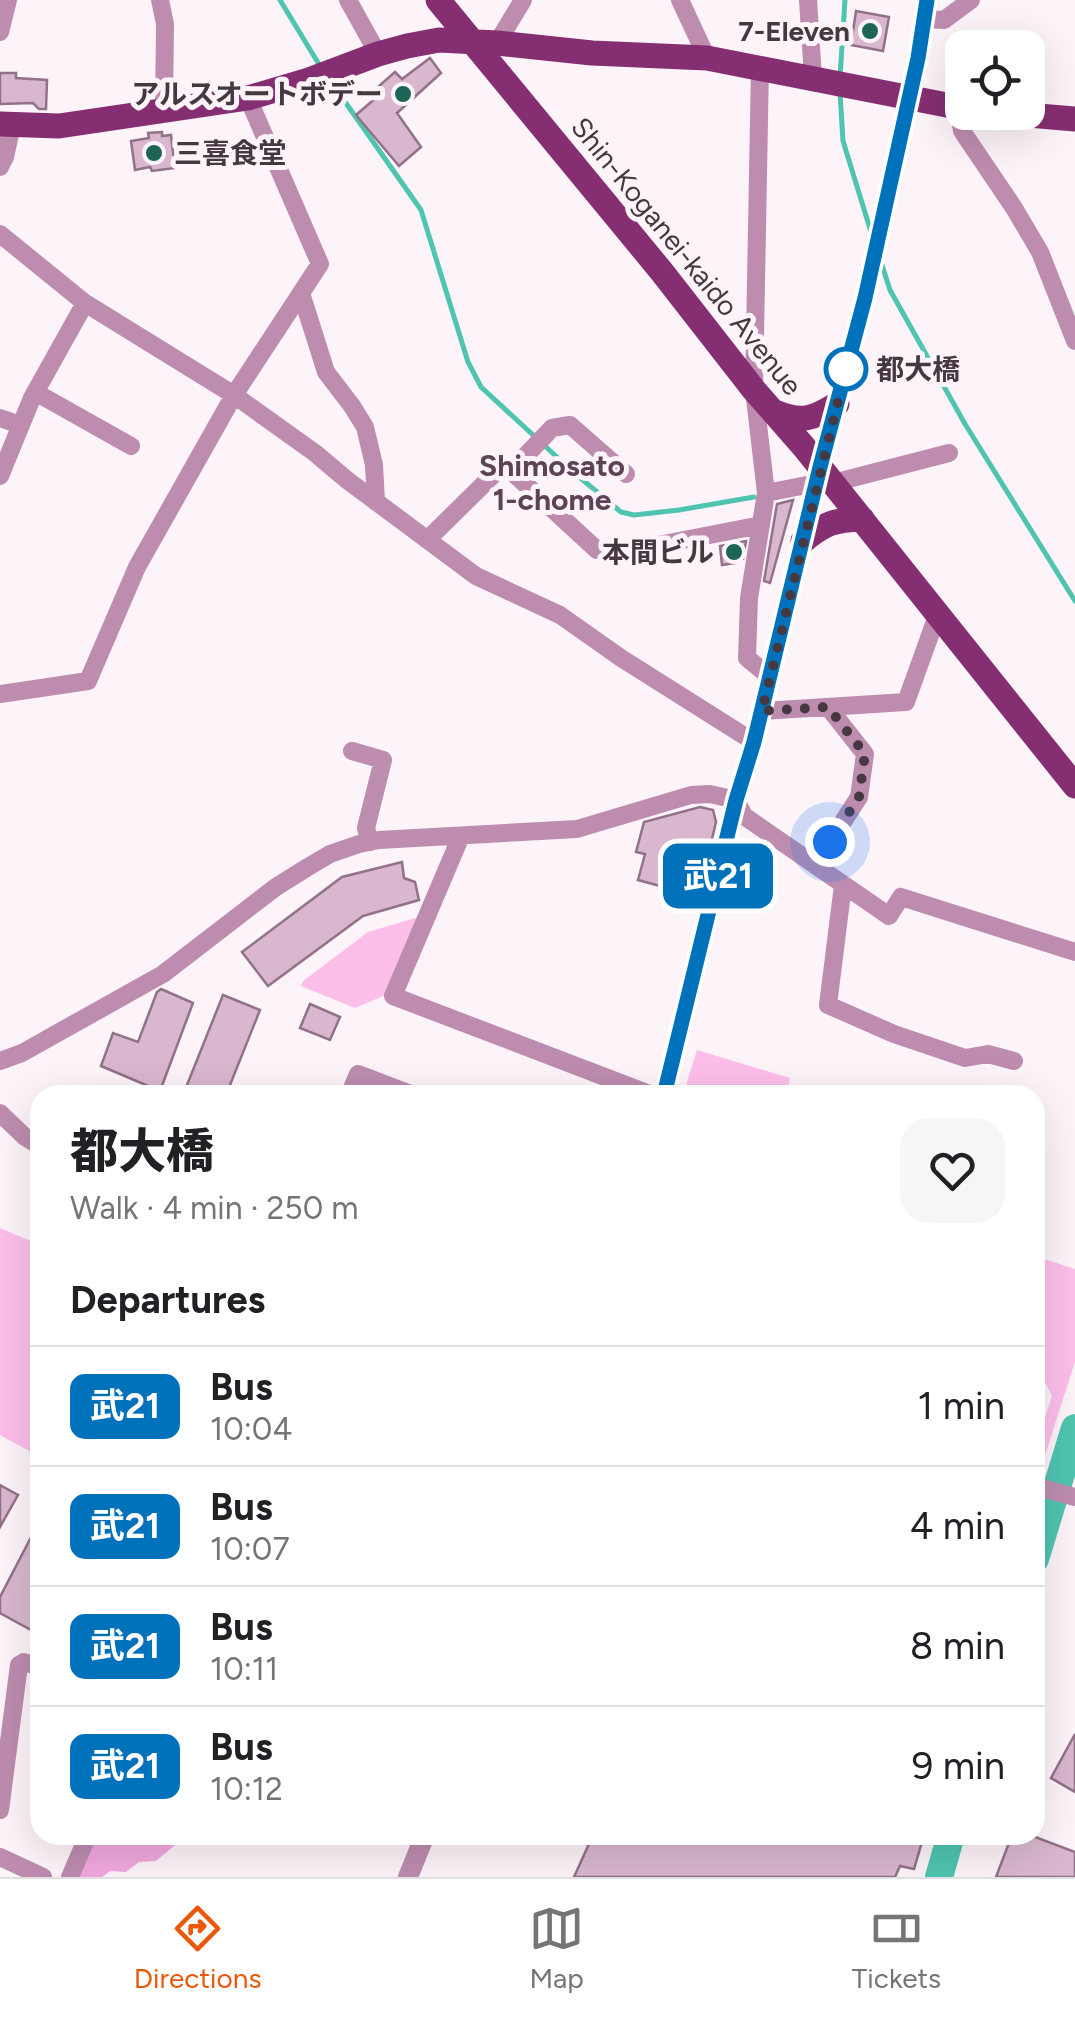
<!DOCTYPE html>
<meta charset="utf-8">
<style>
:root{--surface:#fff;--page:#f6f6f6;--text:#202124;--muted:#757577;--line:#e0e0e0;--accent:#ea580c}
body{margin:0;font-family:Figtree,"Noto Sans JP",sans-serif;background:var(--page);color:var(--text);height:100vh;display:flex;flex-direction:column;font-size:38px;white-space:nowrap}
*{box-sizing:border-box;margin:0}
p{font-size:32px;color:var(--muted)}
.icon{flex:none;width:55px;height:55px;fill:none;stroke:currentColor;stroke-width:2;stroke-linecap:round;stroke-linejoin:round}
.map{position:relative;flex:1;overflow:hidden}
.details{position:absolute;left:30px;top:1085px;width:1015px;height:760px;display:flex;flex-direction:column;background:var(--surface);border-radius:30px;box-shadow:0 10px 40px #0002}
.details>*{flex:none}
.badge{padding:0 20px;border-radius:15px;font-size:35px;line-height:65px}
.buttons{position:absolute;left:945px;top:30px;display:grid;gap:20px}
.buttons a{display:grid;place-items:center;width:100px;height:100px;border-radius:20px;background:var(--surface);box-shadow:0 10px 40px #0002;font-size:50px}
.you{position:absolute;width:50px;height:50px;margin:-25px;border:8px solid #fff;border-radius:50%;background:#1a73e8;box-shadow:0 0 0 15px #1a73e833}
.map>.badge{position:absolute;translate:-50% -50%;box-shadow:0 0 0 5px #fff}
h2{padding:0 40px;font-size:38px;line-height:90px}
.round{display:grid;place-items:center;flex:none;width:105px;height:105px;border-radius:30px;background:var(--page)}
.summary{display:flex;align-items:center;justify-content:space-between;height:170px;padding:0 40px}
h1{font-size:48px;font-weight:800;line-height:75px}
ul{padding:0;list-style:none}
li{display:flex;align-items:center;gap:30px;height:120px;padding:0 40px;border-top:2px solid var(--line)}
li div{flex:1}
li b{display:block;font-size:38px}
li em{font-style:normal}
li .badge{min-width:110px;font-weight:700;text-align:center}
.tab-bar{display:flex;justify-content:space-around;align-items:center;height:140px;border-top:2px solid var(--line);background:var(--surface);font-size:28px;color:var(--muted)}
.tab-bar a{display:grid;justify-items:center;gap:5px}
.tab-bar .on{color:var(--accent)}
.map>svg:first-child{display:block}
.green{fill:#fdbeea}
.forest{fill:#f1a8dd}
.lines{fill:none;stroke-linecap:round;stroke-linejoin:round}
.stream{stroke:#4fc4b0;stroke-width:5}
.river{stroke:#4fc4b0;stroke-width:28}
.building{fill:#d9b7cf;stroke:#917288;stroke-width:2.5}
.minor{stroke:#bd8caf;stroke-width:18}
.tertiary{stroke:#bd8caf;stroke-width:20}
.primary{stroke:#852e72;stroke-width:25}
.line-casing{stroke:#fff;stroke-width:22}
.line{stroke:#0072bc;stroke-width:15}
.walk{stroke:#453841;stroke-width:10;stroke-dasharray:0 18}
.poi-dot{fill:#1c6458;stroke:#fcf4f9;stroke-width:4}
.stop-dot{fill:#fff;stroke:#0072bc;stroke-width:5}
.labels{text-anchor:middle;stroke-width:10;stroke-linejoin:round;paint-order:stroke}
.poi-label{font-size:28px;font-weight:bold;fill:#453841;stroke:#fcf4f9;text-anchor:end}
.street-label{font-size:28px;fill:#453841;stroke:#fcf4f9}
.stop-label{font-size:28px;font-weight:bold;fill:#453841;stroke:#fcf4f9;text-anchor:start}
.neighbourhood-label{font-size:30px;font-weight:bold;fill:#5e4256;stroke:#fcf4f9}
</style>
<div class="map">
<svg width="1075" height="1877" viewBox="0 0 1075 1877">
<rect width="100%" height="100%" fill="#fcf4f9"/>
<path class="green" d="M422 916 388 994 355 1008 301 986 303 981 368 932Z
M697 1050 790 1078 787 1095H683Z
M0 1228 40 1245V1457L0 1435Z
M1035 1256 1075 1269V1362L1038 1477 1035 1476V1447L1052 1396 1035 1363Z"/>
<path class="forest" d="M88 1835H187L156 1861 139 1862 126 1872 110 1871 102 1877H70Z"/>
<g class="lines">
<path class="stream" d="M280 0 320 66
M840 77 845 0
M329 79 421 210 468 362 481 387 572 471 621 512 634 515 679 510 754 497
M840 93 843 141 871 232
M881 262 890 290 965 424 1075 601"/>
<path class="river" d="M1035 1559 1075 1428
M939 1877 951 1835"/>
</g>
<path class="building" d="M856 11 889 17 883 51 851 45Z
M430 58 441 73 397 113 421 147 399 166 356 115 384 91 379 86 395 72 402 79Z
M0 73H16V78L47 80 46 109H39L33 103 0 104Z
M162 132V136L171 135 175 168 152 171 150 167 135 170 131 141 149 138 148 133Z
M793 500 770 583 764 581 777 504Z
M746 541 743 559 735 560V563L722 565 720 546Z
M700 807 713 810 716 822 698 897 690 905 686 893 638 880 645 854 636 852 644 822Z
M402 862 404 878 415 882 419 900 363 916 268 986 242 952 342 877Z
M161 989 193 1003 160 1091 101 1066 113 1033 138 1042 157 992Z
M223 995 260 1010 226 1095H183Z
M310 1004 340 1017 330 1040 300 1028Z
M0 1485 18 1495 0 1527Z
M40 1520V1635L0 1613V1597Z
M1075 1734V1792L1051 1778Z
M593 1835H924L914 1869 900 1866 895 1877H574Z
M1012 1835H1030L1075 1852V1877H996Z"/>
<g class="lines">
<path class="minor" d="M160 0 165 24 164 111
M348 0 378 54
M680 0 707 58
M808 0 813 78
M925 19 944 20 971 0
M0 32 8 0
M497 43 523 0
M760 67 754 390 766 493 749 598 747 658 769 676
M958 108 962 131 1014 208 1040 252 1075 341
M0 167 5 157 12 125
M0 234 85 303 234 395 315 453 347 480 476 576 560 615 621 658 754 742
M301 293 326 372 352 406 365 427 374 465 376 502
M35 392 131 446
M0 418 20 425
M511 471 552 428 570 425 626 474
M0 476 32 398 85 303
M833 483 949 453
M766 493 817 483
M427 540 497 471H511L597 550 648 547 761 525
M0 694 88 681 137 567 234 395 320 264 248 98
M762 711 906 702 938 613
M352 751 383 760 366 828 370 842
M461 836 393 996 652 1095
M815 865 859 797 865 754 828 707
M843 885 828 1005 894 1034 965 1058 988 1054 1014 1061
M0 1061 22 1053 163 974 276 887 308 867 330 854 359 844 379 840 577 829 691 795 710 794 736 800 744 816 889 916 901 897 1075 952
M349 1095 358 1074 413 1095
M0 1113 25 1137 40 1146
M1035 1486 1075 1497
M0 1810 19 1665 24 1662 40 1667
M188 1835H191
M0 1857 43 1877
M70 1877 88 1835"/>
<path class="tertiary" d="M664 1095 736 800 754 742 820 467 865 298 918 58 927 0
M408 1877 425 1835"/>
<path class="primary" d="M438 0 662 272 754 390 804 447 1075 786
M992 112 1075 119
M0 124 59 126 248 98 309 80 378 54 407 46 439 40 497 43 592 53 707 58 962 108
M775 412C802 423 813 419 837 404
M803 541C825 523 834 520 862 519"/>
</g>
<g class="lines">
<defs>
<path id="line" d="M664 1095 736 800 754 742 820 467 865 298 918 58 927 0"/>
</defs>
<use href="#line" class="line-casing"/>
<use href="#line" class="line"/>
<path class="walk" d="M830 842 859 797 865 754 828 707 762 711 846 369"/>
</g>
<g class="poi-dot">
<circle cx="870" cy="31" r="10"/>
<circle cx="403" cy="94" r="10"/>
<circle cx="154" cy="153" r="10"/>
<circle cx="734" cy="552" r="10"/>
</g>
<circle class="stop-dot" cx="846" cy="369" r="20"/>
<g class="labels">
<g class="poi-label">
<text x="850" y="41">7-Eleven</text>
<text x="383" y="104">アルスオートボデー</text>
<text x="174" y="163" text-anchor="start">三喜食堂</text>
<text x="714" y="562">本間ビル</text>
</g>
<g class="street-label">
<text transform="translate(687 256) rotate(51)" y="10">Shin-Koganei-kaido Avenue</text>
</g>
<g class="stop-label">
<text x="876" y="379">都大橋</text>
</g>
<g class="neighbourhood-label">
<text x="552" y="476">Shimosato<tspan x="552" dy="34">1-chome</tspan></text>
</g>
</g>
</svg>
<div class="buttons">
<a><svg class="icon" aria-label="locate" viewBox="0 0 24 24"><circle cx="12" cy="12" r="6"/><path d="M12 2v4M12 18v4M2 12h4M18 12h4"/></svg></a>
</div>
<div class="you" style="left:830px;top:842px"></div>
<b class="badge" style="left:718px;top:876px;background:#0072bc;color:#fff">武21</b>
<section class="details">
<div class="summary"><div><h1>都大橋</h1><p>Walk · 4 min · 250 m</p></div><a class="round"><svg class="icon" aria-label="heart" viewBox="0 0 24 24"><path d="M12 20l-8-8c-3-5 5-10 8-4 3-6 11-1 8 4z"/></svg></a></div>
<h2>Departures</h2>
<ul>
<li><span class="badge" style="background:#0072bc;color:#fff">武21</span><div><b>Bus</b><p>10:04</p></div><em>1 min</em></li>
<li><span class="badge" style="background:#0072bc;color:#fff">武21</span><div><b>Bus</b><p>10:07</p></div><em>4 min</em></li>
<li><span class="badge" style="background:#0072bc;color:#fff">武21</span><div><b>Bus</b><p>10:11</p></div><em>8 min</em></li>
<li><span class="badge" style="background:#0072bc;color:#fff">武21</span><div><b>Bus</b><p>10:12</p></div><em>9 min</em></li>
</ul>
</section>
</div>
<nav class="tab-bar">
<a class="on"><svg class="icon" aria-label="directions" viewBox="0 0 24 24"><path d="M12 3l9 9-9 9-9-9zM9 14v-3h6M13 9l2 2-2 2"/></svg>Directions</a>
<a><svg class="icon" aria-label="map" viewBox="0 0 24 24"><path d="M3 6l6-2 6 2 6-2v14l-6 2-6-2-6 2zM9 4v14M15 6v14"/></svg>Map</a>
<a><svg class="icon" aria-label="tickets" viewBox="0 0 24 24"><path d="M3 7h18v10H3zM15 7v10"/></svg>Tickets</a>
</nav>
